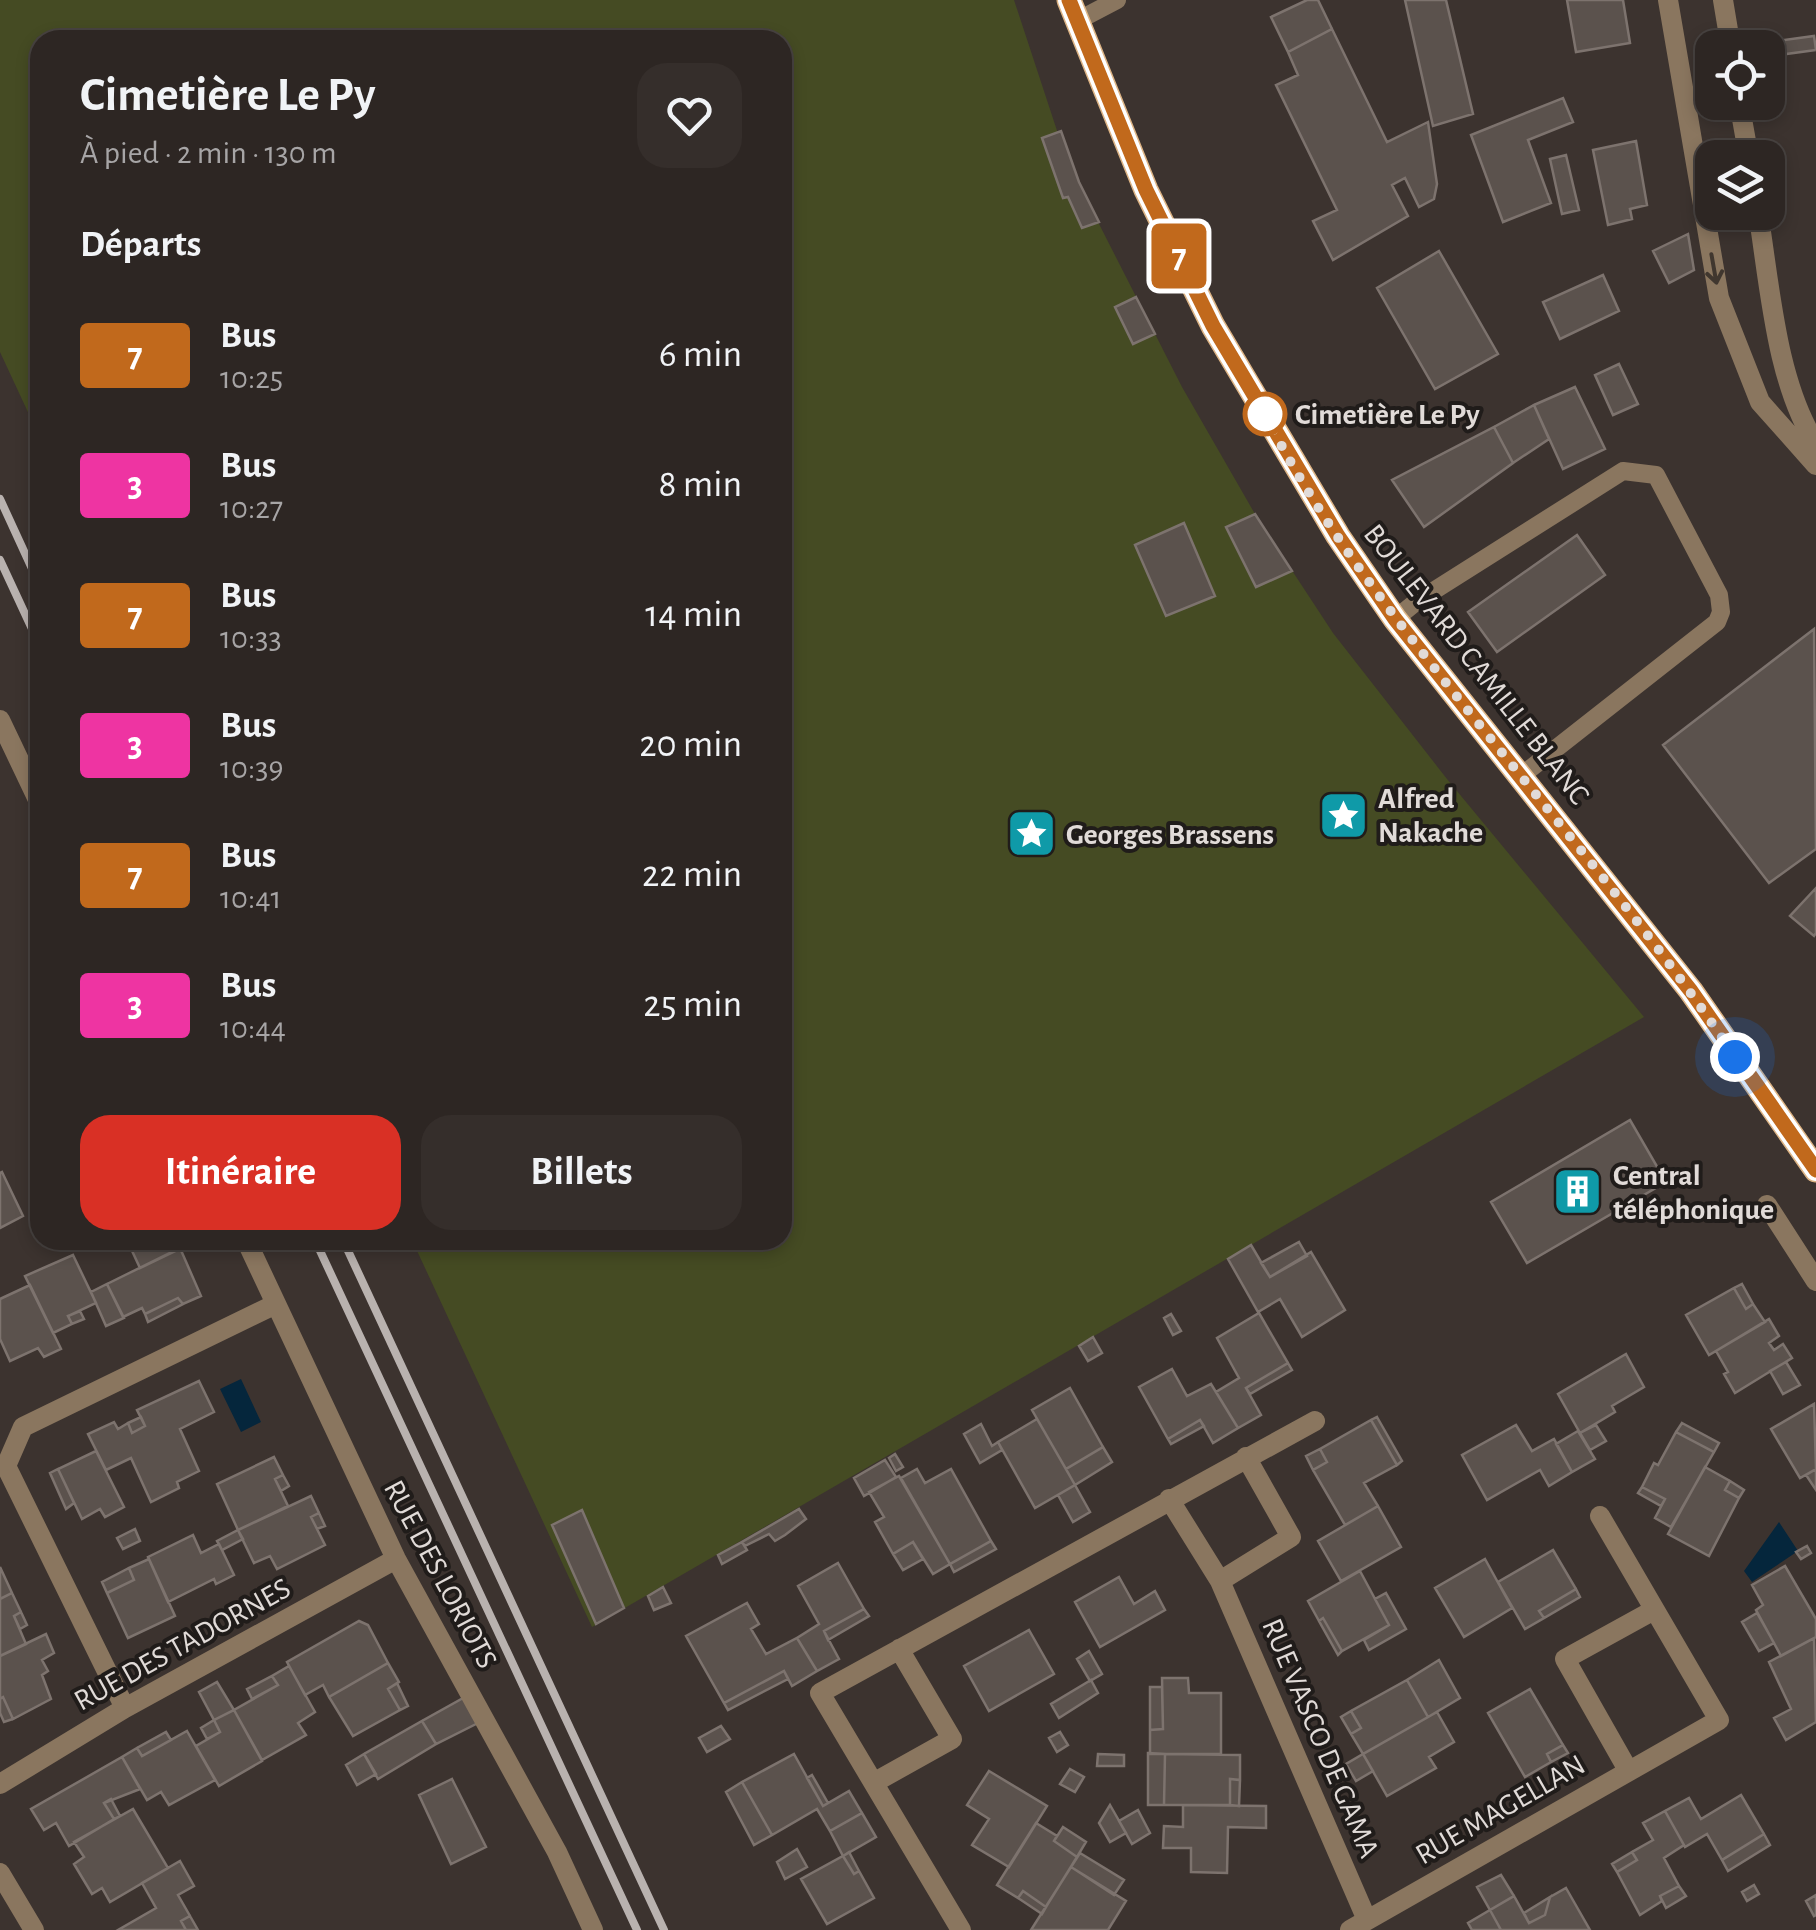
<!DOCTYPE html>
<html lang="fr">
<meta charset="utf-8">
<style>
:root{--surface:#2d2623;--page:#352e2b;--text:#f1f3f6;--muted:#a7a5a6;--line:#484341;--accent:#d93025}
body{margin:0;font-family:"Alegreya Sans",sans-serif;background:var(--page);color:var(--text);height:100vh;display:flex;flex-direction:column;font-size:38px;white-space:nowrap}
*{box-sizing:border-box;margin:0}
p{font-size:32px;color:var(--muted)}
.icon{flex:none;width:55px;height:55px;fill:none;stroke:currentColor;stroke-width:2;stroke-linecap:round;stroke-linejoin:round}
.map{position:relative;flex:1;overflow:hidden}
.drawer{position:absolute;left:30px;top:30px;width:762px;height:1220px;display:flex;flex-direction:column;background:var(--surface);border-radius:30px;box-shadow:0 5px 15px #0003,0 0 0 2px var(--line)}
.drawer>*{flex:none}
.badge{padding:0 20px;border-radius:8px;font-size:35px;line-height:65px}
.fabs{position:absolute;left:1695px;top:30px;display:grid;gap:20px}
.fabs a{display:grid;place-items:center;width:90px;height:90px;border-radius:20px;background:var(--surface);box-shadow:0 5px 15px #0003,0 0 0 2px var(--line);font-size:50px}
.you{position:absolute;width:50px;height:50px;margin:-25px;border:8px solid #fff;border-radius:50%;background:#1a73e8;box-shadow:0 0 0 15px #1a73e833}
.map>.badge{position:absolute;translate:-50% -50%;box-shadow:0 0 0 5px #fff}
h2{padding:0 50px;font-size:38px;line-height:90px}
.round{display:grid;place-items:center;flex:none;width:105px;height:105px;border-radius:30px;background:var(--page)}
.headline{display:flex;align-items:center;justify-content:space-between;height:170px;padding:0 50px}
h1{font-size:48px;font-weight:600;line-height:75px}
.action{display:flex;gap:20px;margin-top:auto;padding:20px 50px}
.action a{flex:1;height:115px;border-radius:30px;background:var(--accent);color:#fff;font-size:40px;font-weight:600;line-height:115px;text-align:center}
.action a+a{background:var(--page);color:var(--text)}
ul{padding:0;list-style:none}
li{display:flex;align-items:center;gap:30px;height:130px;padding:0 50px}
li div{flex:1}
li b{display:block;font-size:38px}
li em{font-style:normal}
li .badge{min-width:110px;font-weight:700;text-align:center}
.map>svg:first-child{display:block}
.green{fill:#454b23}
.water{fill:#05263c}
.building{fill:#5b524d;stroke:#7d736e;stroke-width:2.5}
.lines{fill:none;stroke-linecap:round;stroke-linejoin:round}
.lane{stroke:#8a765f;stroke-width:18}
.street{stroke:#8a765f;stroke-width:20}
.primary{stroke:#ddb485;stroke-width:25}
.rail{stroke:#b9b2af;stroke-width:8}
.oneway{stroke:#40372f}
.line-casing{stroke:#fff;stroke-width:22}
.line{stroke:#c1691c;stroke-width:15}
.walk{stroke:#e1dbd8;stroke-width:10;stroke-dasharray:0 18}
.stop-dot{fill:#fff;stroke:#c1691c;stroke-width:5}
.labels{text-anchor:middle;stroke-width:8;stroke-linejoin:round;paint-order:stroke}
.stop-label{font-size:30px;font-weight:bold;fill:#e1dbd8;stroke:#201c1a;text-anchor:start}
.street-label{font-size:30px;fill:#e1dbd8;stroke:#201c1a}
.poi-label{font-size:30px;font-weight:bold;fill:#e1dbd8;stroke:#201c1a;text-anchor:start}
</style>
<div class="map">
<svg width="1816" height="1930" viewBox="0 0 1816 1930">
<rect width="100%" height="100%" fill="#3c332f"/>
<path class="green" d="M0 0H1014L1067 161 1182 387 1255 514 1333 633 1447 779 1644 1017 592 1627 412 1240H782V40H40V438L0 352Z"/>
<path class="water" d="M241 1379 261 1422 241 1432 220 1389Z
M1779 1522 1798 1551 1752 1582 1744 1571Z"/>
<path class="building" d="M1307 0H1318L1332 29 1288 52 1271 17Z
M1405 0H1446L1473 114 1433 126Z
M1567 0H1623L1630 43 1576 52Z
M1332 29 1387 142 1428 122 1437 184 1434 199 1419 207 1405 178 1392 185 1408 216 1333 260 1313 221 1337 210 1276 85 1298 75 1288 52Z
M1814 36 1816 50 1786 54 1784 40Z
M1563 98 1573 122 1528 140 1551 203 1503 222 1471 135Z
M1061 131 1079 182 1099 222 1082 228 1068 197 1063 198 1042 138Z
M1636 141 1647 205 1630 209 1632 219 1608 225 1593 150Z
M1566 155 1579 210 1562 214 1550 159Z
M1688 234 1694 270 1669 283 1653 251Z
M1439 251 1498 354 1435 389 1377 288Z
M1603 275 1619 311 1560 339 1543 302Z
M1136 297 1155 334 1133 344 1115 307Z
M1619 364 1638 404 1613 415 1595 375Z
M1575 387 1605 449 1563 469 1534 405Z
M1534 405 1549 439 1513 463 1494 427Z
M1494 427 1513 463 1424 527 1392 480Z
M1255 514 1292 571 1256 587 1226 527Z
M1184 523 1215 596 1166 616 1135 545Z
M1577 535 1605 575 1497 652 1468 612Z
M1814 629 1816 849 1769 883 1663 745Z
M1816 888V933L1814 936 1790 916Z
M1630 1120 1666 1182 1527 1263 1491 1202Z
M2 1172 23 1216 0 1228V1173Z
M63 1240H86L67 1249Z
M127 1240H190L192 1243 140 1268Z
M1299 1242 1307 1256 1270 1277 1261 1263Z
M1251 1245 1270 1277 1311 1252 1345 1310 1302 1337 1280 1299 1258 1312 1228 1259Z
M180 1248 201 1296 183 1304 178 1298 145 1314 142 1308 123 1317 107 1284Z
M73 1255 96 1303 68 1316 72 1324 53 1333 25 1276Z
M107 1284 124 1318 106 1326 91 1292Z
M1742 1284 1753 1304 1746 1309 1734 1288Z
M30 1285 61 1349 44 1357 38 1348 10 1361 0 1339V1299Z
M1734 1288 1746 1309 1753 1304 1765 1322 1709 1355 1686 1315Z
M178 1298 183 1304 148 1322 145 1314Z
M80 1311 84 1319 72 1324 68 1316Z
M1259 1313 1288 1363 1246 1388 1261 1415 1238 1428 1216 1392 1239 1378 1217 1338Z
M1171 1314 1181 1331 1173 1335 1164 1318Z
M1769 1319 1779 1336 1769 1343 1774 1350 1783 1344 1792 1358 1735 1393 1724 1374 1728 1372 1716 1351Z
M1093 1337 1102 1353 1088 1361 1079 1346Z
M1626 1354 1644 1387 1612 1406 1615 1412 1580 1433 1558 1394Z
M1786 1362 1800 1385 1783 1394 1770 1371Z
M1288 1363 1292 1370 1250 1394 1246 1388Z
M1172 1369 1187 1396 1211 1384 1238 1428 1213 1443 1200 1420 1168 1439 1139 1387Z
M199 1381 214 1412 180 1429 199 1471 177 1482 179 1488 151 1502 131 1458 106 1470 88 1434 114 1422 118 1429 128 1423 132 1433 145 1426 137 1410Z
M1070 1388 1103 1447 1066 1469 1032 1410Z
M1814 1404 1816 1469 1800 1478 1771 1429Z
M141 1417 145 1426 132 1433 128 1423Z
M1377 1417 1402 1461 1397 1465 1371 1420Z
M1037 1419 1075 1485 1035 1508 998 1442Z
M1200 1420 1204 1426 1171 1444 1168 1439Z
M1371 1420 1397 1465 1364 1483 1378 1506 1345 1525 1313 1470 1327 1462 1320 1449Z
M1682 1423 1719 1443 1714 1452 1676 1432Z
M981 1424 992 1446 998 1442 1002 1450 980 1463 964 1434Z
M1516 1425 1532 1451 1554 1439 1572 1472 1549 1486 1540 1470 1487 1500 1462 1455Z
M1596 1425 1606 1441 1590 1450 1580 1433Z
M1578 1431 1595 1459 1572 1472 1556 1444Z
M1676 1432 1714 1452 1671 1527 1655 1518 1665 1499 1642 1487 1654 1463 1658 1465Z
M1103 1447 1112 1462 1075 1485 1066 1469Z
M1320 1449 1327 1462 1313 1470 1306 1456Z
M96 1451 124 1507 105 1517 100 1509 82 1519 58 1469Z
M895 1454 903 1467 896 1471 889 1458Z
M274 1457 283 1475 275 1479 288 1506 238 1530 217 1484Z
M885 1460 896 1477 864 1496 854 1478Z
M1705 1467 1730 1481 1725 1490 1739 1498 1709 1556 1668 1534Z
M58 1469 74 1503 66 1509 50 1473Z
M917 1469 925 1483 951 1469 991 1541 950 1564 901 1478Z
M1816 1469V1490L1806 1475Z
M283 1475 289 1486 281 1491 275 1479Z
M899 1476 950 1564 933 1574 913 1542 893 1554 875 1522 884 1517 869 1492Z
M1730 1481 1744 1490 1739 1498 1725 1490Z
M1075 1485 1090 1512 1073 1522 1058 1495Z
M1642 1487 1665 1499 1661 1506 1638 1493Z
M311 1496 319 1513 311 1517 325 1545 277 1569 270 1556 254 1563 238 1530Z
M1378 1506 1401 1547 1341 1581 1318 1541Z
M799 1509 806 1519 785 1535 775 1541 769 1534 745 1546 742 1542Z
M582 1510 624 1608 596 1624 552 1525Z
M319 1513 325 1526 317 1529 311 1517Z
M135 1529 140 1541 123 1549 117 1538Z
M238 1530 243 1539 222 1550 217 1541Z
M193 1535 201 1553 219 1544 234 1575 216 1584 214 1579 168 1602 148 1557Z
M991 1541 996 1549 954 1572 950 1564Z
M742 1542 747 1550 722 1564 718 1555Z
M913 1542 923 1559 903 1570 893 1554Z
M1807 1546 1811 1553 1801 1559 1796 1552Z
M1553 1550 1576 1589 1539 1611 1544 1618 1525 1629 1498 1582Z
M149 1559 175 1616 128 1638 107 1593 134 1580 129 1568Z
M1485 1559 1512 1608 1464 1637 1435 1588Z
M838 1563 864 1609 824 1631 839 1659 817 1671 797 1638 819 1624 798 1586Z
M1785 1566 1816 1619V1637L1781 1656 1756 1610 1763 1605 1752 1585Z
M0 1567 12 1593 0 1599Z
M129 1568 134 1580 107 1593 102 1582Z
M1360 1571 1389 1625 1342 1651 1323 1618 1319 1621 1308 1601Z
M1119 1577 1134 1604 1155 1591 1165 1610 1100 1647 1075 1602Z
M663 1587 671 1603 654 1610 648 1596Z
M1576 1589 1580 1597 1544 1618 1539 1611Z
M12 1593 21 1612 14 1616 26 1644 0 1656V1599Z
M1386 1593 1406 1629 1369 1650 1364 1640 1389 1625 1375 1599Z
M747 1603 759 1624 751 1629 766 1654 797 1638 817 1671 792 1686 784 1671 724 1703 686 1636Z
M864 1609 869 1616 828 1640 824 1631Z
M21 1612 27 1625 20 1629 14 1616Z
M1757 1613 1774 1643 1759 1651 1742 1622Z
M1323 1618 1342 1651 1338 1655 1319 1621Z
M359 1621 368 1625 388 1663 329 1697 323 1685 305 1695 287 1662Z
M1029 1630 1054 1674 989 1711 964 1666Z
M46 1634 54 1653 42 1660 48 1671 42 1675 51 1699 13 1719 3 1697 0 1699V1656Z
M1814 1638 1816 1722 1786 1740 1774 1718 1791 1709 1769 1662Z
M1089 1651 1102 1674 1090 1681 1077 1659Z
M1439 1660 1460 1698 1428 1717 1407 1680Z
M388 1663 399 1682 388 1689 400 1710 353 1736 329 1697Z
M289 1666 315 1712 298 1723 306 1735 262 1760 234 1710 278 1685 272 1676Z
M784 1671 788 1679 728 1710 724 1703Z
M272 1676 278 1685 252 1699 247 1689Z
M1162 1678H1188L1189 1693H1221V1754H1150V1730L1163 1729Z
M1091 1680 1098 1693 1059 1718 1051 1704Z
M1407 1680 1428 1717 1363 1754 1351 1734 1361 1728 1351 1711Z
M217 1682 234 1710 214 1720 199 1692Z
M397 1683 408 1706 400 1710 388 1689Z
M1150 1687H1162L1163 1729 1150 1730Z
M1530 1689 1563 1745 1547 1754 1551 1762 1525 1777 1488 1713Z
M3 1697 13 1719 4 1722 0 1713V1699Z
M465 1697 478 1723 436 1744 422 1721Z
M234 1710 262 1761 219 1786 196 1746 220 1732 214 1720Z
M1351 1711 1361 1728 1351 1734 1341 1717Z
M1437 1712 1454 1742 1429 1757 1436 1768 1387 1796 1363 1754Z
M214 1720 220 1732 207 1739 201 1728Z
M422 1721 436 1744 378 1779 364 1754Z
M721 1726 730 1739 707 1752 699 1738Z
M187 1731 215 1780 169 1805 161 1792 147 1800 122 1757 137 1748 142 1756Z
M166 1732 171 1740 142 1756 137 1748Z
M1060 1732 1068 1745 1057 1752 1049 1738Z
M1563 1745 1568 1753 1551 1762 1547 1754Z
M1148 1753 1165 1754 1164 1805H1148Z
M364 1754 376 1774 357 1785 346 1765Z
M794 1754 823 1806 849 1791 862 1813 830 1831 817 1809 772 1835 742 1782Z
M1098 1754 1124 1755V1766H1097Z
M1165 1754 1240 1755V1780L1230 1779V1805H1164Z
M1363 1754 1373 1771 1356 1781 1346 1764Z
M122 1757 140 1789 104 1803 114 1819 69 1846 56 1823 44 1830 31 1809Z
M1070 1769 1084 1777 1075 1792 1060 1784Z
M989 1771 1047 1806 1009 1867 972 1845 989 1819 967 1805Z
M812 1775 828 1803 823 1806 807 1778Z
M452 1779 486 1847 451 1864 419 1795Z
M1230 1779 1240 1780 1239 1806 1230 1805Z
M742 1782 772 1835 754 1845 726 1792Z
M1741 1795 1764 1834 1722 1860 1707 1834 1685 1847 1665 1811 1689 1798 1701 1819Z
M111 1799 120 1816 114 1819 104 1803Z
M1110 1805 1126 1833 1110 1842 1099 1823Z
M1183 1805 1266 1806V1828L1228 1827 1227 1873 1191 1872V1848H1163L1164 1826 1183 1827Z
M133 1809 168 1868 110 1902 102 1888 92 1894 74 1864 84 1857 74 1842Z
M1138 1810 1150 1833 1132 1844 1119 1821Z
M1665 1811 1684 1845 1664 1858 1679 1886 1660 1896 1662 1901 1640 1915 1617 1872 1637 1860 1632 1852 1653 1840 1643 1823Z
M862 1813 876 1837 843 1856 830 1831Z
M1036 1823 1057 1836 1054 1841 1077 1857 1046 1907 1023 1891 1018 1898 997 1885Z
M1063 1827 1086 1842 1077 1857 1054 1841Z
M1764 1834 1770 1845 1728 1871 1722 1860Z
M797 1849 807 1867 785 1879 777 1862Z
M849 1852 859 1871 854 1874 843 1856Z
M1632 1852 1637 1860 1617 1872 1612 1864Z
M1080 1853 1124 1880 1114 1895 1071 1867Z
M843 1856 854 1874 859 1871 874 1898 827 1924 801 1879Z
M180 1861 194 1886 178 1895 190 1916 181 1921 186 1930H118L156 1908 142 1883Z
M1071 1867 1126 1901 1108 1930H1031Z
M1501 1875 1514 1896 1490 1910 1477 1887Z
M1754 1885 1759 1894 1747 1901 1742 1892Z
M1679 1886 1686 1896 1666 1908 1660 1896Z
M1566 1888 1590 1930H1501L1490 1910 1514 1896 1529 1923 1545 1915 1550 1897Z
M1023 1891 1046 1907 1042 1914 1018 1898Z
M1816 1895V1915L1814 1916 1806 1901Z
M1550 1897 1545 1915 1529 1923 1524 1913Z
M1490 1910 1501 1930H1472L1468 1923Z
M190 1916 198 1930H186L181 1921Z"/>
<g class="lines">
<path class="lane" d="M1075 22 1117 0
M1395 619 1416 602 1623 471 1656 475 1719 595 1721 612 1717 622 1521 776"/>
<path class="street" d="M1668 0 1719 298 1760 402 1816 465
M1723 0 1731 48
M1739 102 1749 158
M1758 212C1770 286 1776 382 1816 444
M0 720 40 804
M1767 1205 1816 1281
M246 1240 396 1559 557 1852 593 1930
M1169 1499 1220 1581 1367 1920
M1220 1581 1291 1537 1246 1457
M125 1708 6 1466 23 1427 276 1304
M1628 1770 1565 1659 1654 1610
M875 1782 952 1739 899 1649
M0 1784 125 1708 396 1559
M0 1873 34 1930
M961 1930 820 1693 1315 1421
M1350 1930 1719 1720 1600 1516"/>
<path class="primary" d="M1069 0 1146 190 1213 326 1338 536 1395 619 1691 991 1816 1170"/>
<path class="rail" d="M0 499 40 586
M0 560 40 646
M315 1240 637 1930
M343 1240 664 1930"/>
</g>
<defs><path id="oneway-shaft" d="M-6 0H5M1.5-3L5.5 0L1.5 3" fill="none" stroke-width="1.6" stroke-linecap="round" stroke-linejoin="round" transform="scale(2.5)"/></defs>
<use class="oneway" href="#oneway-shaft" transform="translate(1714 269) rotate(80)"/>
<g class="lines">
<defs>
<path id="line" d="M1069 0 1146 190 1213 326 1338 536 1395 619 1691 991 1816 1170"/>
</defs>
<use href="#line" class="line-casing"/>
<use href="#line" class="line"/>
<path class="walk" d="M1265 414C1317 519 1393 616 1466 708 1558 823 1654 935 1735 1057"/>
</g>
<defs>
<symbol id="sight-square" viewBox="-11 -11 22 22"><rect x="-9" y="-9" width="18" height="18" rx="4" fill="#0f9aa8" stroke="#201c1a"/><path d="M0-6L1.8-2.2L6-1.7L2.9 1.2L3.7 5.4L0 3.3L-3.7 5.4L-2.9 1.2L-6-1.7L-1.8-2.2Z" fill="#fff"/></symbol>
<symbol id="building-square" viewBox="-11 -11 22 22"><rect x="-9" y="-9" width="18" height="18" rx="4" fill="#0f9aa8" stroke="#201c1a"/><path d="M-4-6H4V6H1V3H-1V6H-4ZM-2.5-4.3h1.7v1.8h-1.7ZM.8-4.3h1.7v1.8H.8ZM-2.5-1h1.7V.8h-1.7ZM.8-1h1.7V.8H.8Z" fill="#fff"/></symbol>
</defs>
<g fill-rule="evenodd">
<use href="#sight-square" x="1316" y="788" width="55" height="55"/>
<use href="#sight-square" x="1004" y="806" width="55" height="55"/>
<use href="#building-square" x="1550" y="1164" width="55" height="55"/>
</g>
<circle class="stop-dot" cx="1265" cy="414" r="20"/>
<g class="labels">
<g class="stop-label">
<text x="1295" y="424">Cimetière Le Py</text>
</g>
<g class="street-label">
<text transform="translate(1477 664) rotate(52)" y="10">BOULEVARD CAMILLE BLANC</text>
<text transform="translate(441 1574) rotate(62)" y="10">RUE DES LORIOTS</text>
<text transform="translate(182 1644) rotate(-29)" y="10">RUE DES TADORNES</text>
<text transform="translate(1321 1738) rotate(67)" y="10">RUE VASCO DE GAMA</text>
<text transform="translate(1500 1809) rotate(-30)" y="10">RUE MAGELLAN</text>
</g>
<g class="poi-label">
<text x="1378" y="808">Alfred<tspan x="1378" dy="34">Nakache</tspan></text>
<text x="1066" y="844">Georges Brassens</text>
<text x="1613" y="1185">Central<tspan x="1613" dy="34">téléphonique</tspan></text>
</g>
</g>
</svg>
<div class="fabs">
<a><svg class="icon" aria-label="locate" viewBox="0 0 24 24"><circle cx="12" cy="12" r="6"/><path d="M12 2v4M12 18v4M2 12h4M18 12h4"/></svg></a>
<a><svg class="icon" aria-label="layers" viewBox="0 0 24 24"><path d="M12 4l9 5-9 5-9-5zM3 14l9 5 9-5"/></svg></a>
</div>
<div class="you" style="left:1735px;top:1057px"></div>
<b class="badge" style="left:1179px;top:256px;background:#c1691c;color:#fff">7</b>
<section class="drawer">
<div class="headline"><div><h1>Cimetière Le Py</h1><p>À pied · 2 min · 130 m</p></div><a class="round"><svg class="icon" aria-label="heart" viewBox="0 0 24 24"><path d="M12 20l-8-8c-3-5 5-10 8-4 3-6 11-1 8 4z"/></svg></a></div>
<h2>Départs</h2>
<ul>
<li><span class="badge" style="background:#c1691c;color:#fff">7</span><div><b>Bus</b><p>10:25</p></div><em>6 min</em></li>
<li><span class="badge" style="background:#ee34a2;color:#fff">3</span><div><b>Bus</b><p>10:27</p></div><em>8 min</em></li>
<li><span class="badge" style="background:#c1691c;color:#fff">7</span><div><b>Bus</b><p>10:33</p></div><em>14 min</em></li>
<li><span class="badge" style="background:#ee34a2;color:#fff">3</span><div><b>Bus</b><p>10:39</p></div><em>20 min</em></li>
<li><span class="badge" style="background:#c1691c;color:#fff">7</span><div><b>Bus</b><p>10:41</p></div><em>22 min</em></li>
<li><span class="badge" style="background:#ee34a2;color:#fff">3</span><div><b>Bus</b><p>10:44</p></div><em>25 min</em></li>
</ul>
<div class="action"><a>Itinéraire</a><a>Billets</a></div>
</section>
</div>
